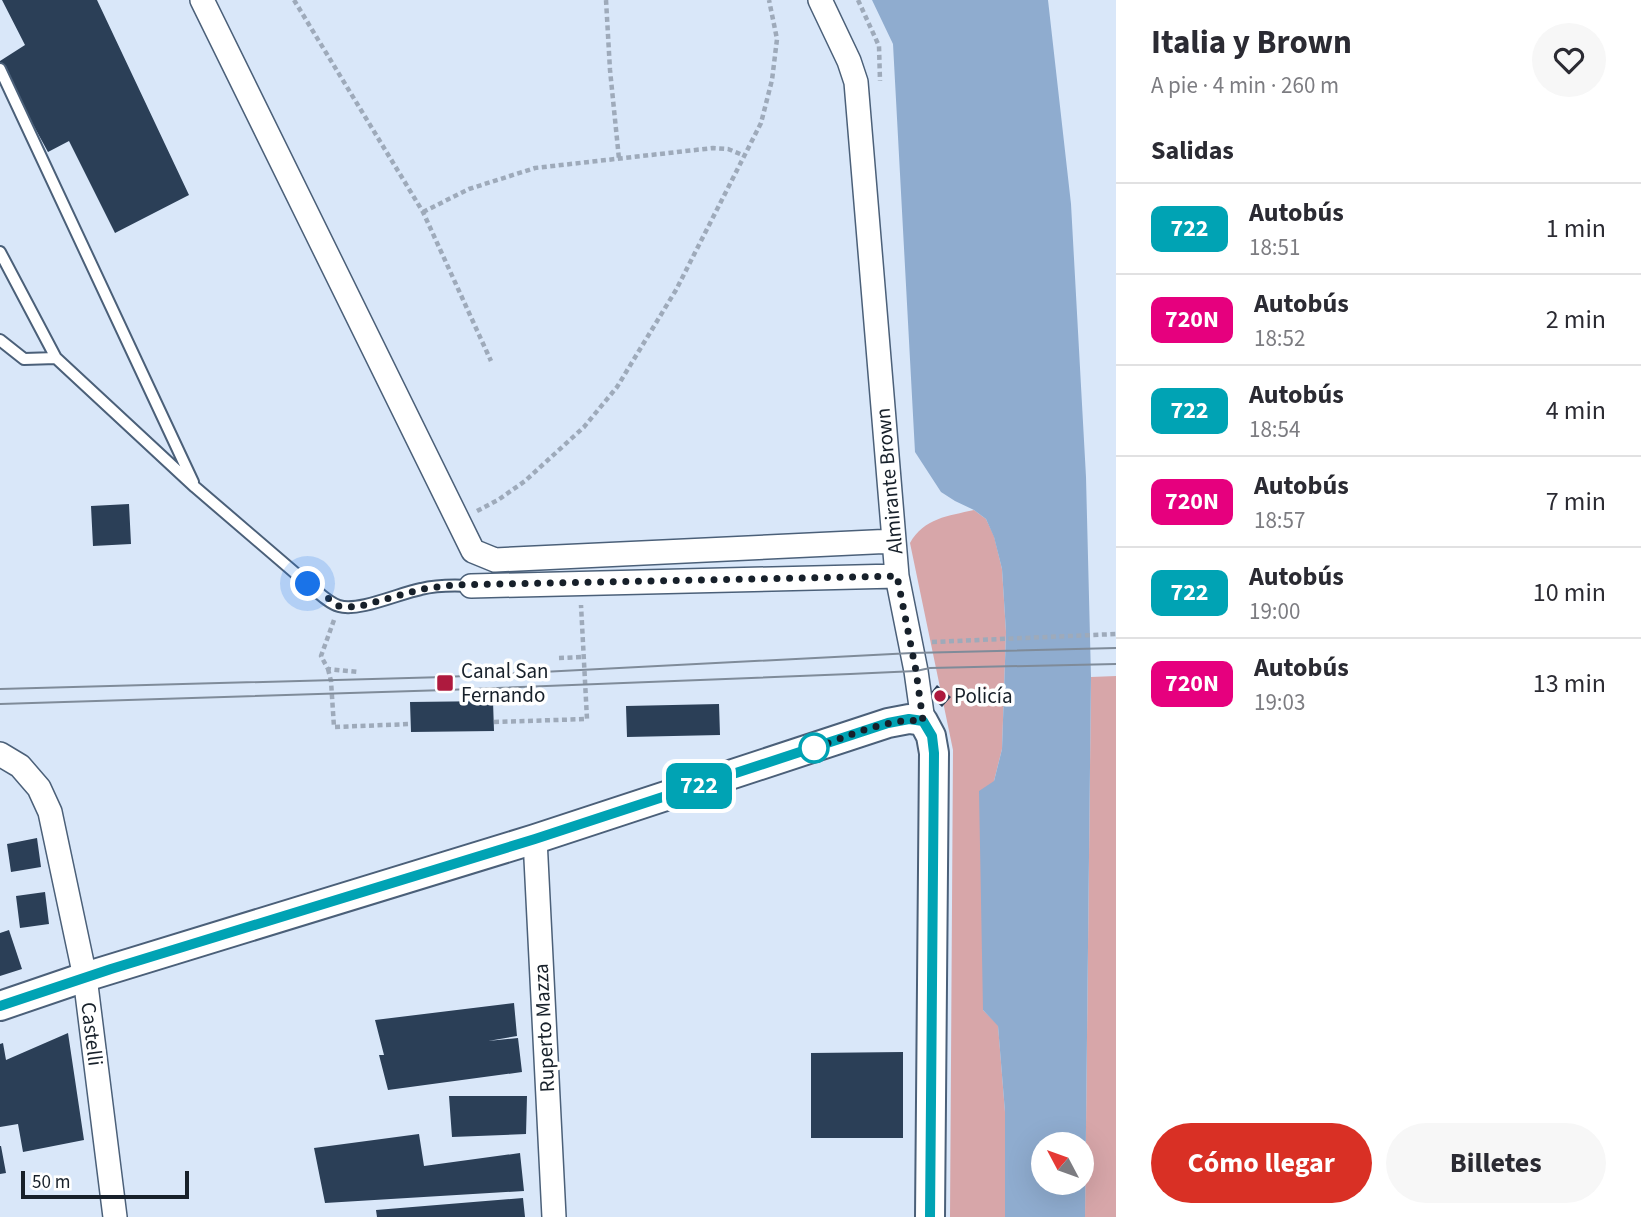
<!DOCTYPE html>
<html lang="es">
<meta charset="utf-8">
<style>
:root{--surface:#fff;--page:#f7f7f7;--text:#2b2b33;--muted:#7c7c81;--line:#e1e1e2;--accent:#d93025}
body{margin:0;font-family:"Source Sans 3",sans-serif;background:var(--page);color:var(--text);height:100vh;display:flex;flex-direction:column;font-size:26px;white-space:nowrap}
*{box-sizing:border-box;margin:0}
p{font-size:23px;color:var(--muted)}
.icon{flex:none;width:38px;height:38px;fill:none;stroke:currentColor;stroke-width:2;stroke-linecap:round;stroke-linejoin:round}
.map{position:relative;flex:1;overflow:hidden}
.sheet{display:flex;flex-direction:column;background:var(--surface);width:525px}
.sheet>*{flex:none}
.badge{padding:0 14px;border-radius:10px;font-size:24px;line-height:46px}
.needle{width:46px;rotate:311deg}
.buttons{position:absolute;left:1031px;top:1132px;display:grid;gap:14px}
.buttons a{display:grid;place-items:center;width:63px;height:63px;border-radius:50%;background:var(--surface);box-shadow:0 7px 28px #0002;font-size:35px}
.scale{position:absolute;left:21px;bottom:18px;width:168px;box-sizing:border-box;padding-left:7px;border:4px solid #17202a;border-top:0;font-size:19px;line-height:24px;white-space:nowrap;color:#17202a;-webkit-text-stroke:5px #fff;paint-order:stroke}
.you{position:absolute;width:35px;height:35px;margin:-18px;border:5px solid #fff;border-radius:50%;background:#1a73e8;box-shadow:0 0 0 10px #1a73e833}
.map>.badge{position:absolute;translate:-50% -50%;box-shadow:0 0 0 4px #fff}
h2{padding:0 35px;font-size:26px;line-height:63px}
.round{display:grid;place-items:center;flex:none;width:74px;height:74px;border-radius:37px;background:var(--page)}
.head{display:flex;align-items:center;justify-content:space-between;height:119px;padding:0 35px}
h1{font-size:33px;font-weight:700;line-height:52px}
.action{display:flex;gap:14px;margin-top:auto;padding:14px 35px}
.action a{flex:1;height:80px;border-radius:42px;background:var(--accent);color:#fff;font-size:28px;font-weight:700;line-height:80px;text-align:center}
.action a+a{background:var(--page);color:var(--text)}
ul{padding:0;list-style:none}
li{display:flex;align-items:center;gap:21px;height:91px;padding:0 35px;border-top:2px solid var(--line)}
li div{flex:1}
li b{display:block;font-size:26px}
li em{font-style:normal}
li .badge{min-width:77px;font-weight:700;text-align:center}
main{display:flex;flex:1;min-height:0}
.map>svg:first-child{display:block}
.green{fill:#d7a6a9}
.water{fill:#8faccf;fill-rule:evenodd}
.building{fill:#2b3f57}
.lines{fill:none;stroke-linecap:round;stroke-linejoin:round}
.service-casing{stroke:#4b6079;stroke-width:14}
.minor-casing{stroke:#4b6079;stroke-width:26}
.tertiary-casing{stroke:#4b6079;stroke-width:32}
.path{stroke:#9eaaba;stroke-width:4.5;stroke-dasharray:5 3.5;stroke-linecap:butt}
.service{stroke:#fff;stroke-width:10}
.minor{stroke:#fff;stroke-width:23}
.tertiary{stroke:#fff;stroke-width:28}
.tram{stroke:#7f8b99;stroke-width:2}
.line-casing{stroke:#fff;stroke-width:16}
.line{stroke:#00a3b4;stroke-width:10}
.walk{stroke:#17202a;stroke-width:7;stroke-dasharray:0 12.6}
.poi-dot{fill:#ae1a3e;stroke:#fff;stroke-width:2.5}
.stop-dot{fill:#fff;stroke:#00a3b4;stroke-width:3.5}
.labels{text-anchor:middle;stroke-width:7;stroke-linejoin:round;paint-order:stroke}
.street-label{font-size:21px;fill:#17202a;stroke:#fff}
.poi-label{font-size:21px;fill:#17202a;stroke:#fff;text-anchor:start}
</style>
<main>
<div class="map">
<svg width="1116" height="1217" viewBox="0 0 1116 1217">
<rect width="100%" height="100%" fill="#d9e7f9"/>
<path class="green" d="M974 510 986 519 994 536 1002 569 1006 632 1002 749 994 781 983 1010 998 1025 1005 1112V1217H950L953 750 910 543C924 518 948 516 974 510Z
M1116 676V1217H1085L1091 677Z"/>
<path class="water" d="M872 0H1048L1071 204 1086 477 1091 677 1085 1217H1005V1112L998 1026 983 1010 979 791 994 781 1002 749 1006 632 1002 569 994 537 986 519 974 510 955 501 941 492 915 452 893 44ZM1043 1144H1082V1183H1043Z"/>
<path class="building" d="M2 0H97L189 195 115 233 69 141 48 152 0 64V61L25 45Z
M129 504 131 544 93 546 91 506Z
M937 685 951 697 942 707 929 695Z
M493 701 494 731 411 732 410 702Z
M719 704 720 735 627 737 626 706Z
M37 838 41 867 11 872 7 844Z
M45 892 49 924 20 928 16 896Z
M9 930 22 969 0 976V933Z
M514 1003 517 1036 488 1041 518 1038 522 1072 388 1090 379 1055H384L375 1020Z
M68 1033 84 1140 23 1152 18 1124 0 1127V1044L3 1043 6 1060Z
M903 1052V1138H811V1053Z
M449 1096H527L526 1134 452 1137Z
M419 1134 424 1166 520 1153 524 1191 325 1203 314 1148Z
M0 1146H1L6 1173 0 1174Z
M523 1198 525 1217H377L376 1210Z"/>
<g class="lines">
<defs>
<path id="service" d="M0 69 193 482
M0 252 56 358
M0 340 24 359 56 358 195 487 308 584C317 591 328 603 339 606 359 612 400 593 421 589 437 585 454 585 471 586"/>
<path id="minor" d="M202 0 473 551 495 560 894 541
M820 0 849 61 856 82 897 576 916 671 923 721
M471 586 897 576
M0 754 20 766 39 788 50 812 85 977 115 1217
M535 839 554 1217"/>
<path id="tertiary" d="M0 1006 85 977 535 839 888 723 909 719 923 721 931 736 934 753 930 1217"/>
</defs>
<use href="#service" class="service-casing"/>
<use href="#minor" class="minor-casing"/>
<use href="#tertiary" class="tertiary-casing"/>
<path class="path" d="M294 0 423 212 491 361
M606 0 610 70 619 159
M858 0 879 46 880 81
M423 212 469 189 535 168 713 148 728 149 745 156
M477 511 498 500 525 481 584 427 617 387 676 290 761 123 772 80 777 39 769 0
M334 620 321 656 328 669 358 672
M932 642 1116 634
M559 658 584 657
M328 669 331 681 334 727 411 724
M494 722 587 719 581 605"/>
<use href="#service" class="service"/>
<use href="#minor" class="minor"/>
<use href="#tertiary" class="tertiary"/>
<path class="tram" d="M0 689 445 677 912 653 1116 648
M0 704 446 690 850 674 916 671 930 668 1116 664"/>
</g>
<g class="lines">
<defs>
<path id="line" d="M0 1006 111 969 535 839 888 723 909 719 923 721 932 736 934 753 930 1217"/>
</defs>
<use href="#line" class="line-casing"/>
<use href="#line" class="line"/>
<path class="walk" d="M308 584 339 606 357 607 422 589 453 585 897 576 916 671 923 721C888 717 847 737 814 748"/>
</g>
<g class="poi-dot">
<rect x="436" y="674" width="18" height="18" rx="3.5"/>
<circle cx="940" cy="696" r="7"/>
</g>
<circle class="stop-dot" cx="814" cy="748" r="14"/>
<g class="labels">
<g class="street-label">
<text transform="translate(889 481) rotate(-95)" y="7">Almirante Brown</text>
<text transform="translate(544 1028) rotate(-93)" y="7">Ruperto Mazza</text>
<text transform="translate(92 1034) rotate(83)" y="7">Castelli</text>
</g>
<g class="poi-label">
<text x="461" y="678">Canal San<tspan x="461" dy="24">Fernando</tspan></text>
<text x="954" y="703">Policía</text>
</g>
</g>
</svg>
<div class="buttons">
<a><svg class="needle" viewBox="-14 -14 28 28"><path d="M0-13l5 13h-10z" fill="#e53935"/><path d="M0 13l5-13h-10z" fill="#7c7c81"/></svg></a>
</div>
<div class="scale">50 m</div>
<div class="you" style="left:308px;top:584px"></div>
<b class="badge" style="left:699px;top:786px;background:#00a3b4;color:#fff">722</b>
</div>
<section class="sheet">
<div class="head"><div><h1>Italia y Brown</h1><p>A pie · 4 min · 260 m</p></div><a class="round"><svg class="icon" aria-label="heart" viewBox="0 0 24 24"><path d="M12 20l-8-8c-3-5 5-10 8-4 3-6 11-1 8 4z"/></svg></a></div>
<h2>Salidas</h2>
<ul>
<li><span class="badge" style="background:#00a3b4;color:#fff">722</span><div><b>Autobús</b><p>18:51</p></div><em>1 min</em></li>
<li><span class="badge" style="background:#e6007e;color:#fff">720N</span><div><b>Autobús</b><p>18:52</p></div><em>2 min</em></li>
<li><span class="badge" style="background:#00a3b4;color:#fff">722</span><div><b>Autobús</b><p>18:54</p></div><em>4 min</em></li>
<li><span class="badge" style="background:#e6007e;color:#fff">720N</span><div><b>Autobús</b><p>18:57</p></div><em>7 min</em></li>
<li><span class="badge" style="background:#00a3b4;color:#fff">722</span><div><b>Autobús</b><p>19:00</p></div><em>10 min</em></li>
<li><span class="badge" style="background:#e6007e;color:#fff">720N</span><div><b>Autobús</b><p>19:03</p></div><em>13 min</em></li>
</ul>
<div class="action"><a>Cómo llegar</a><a>Billetes</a></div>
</section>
</main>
